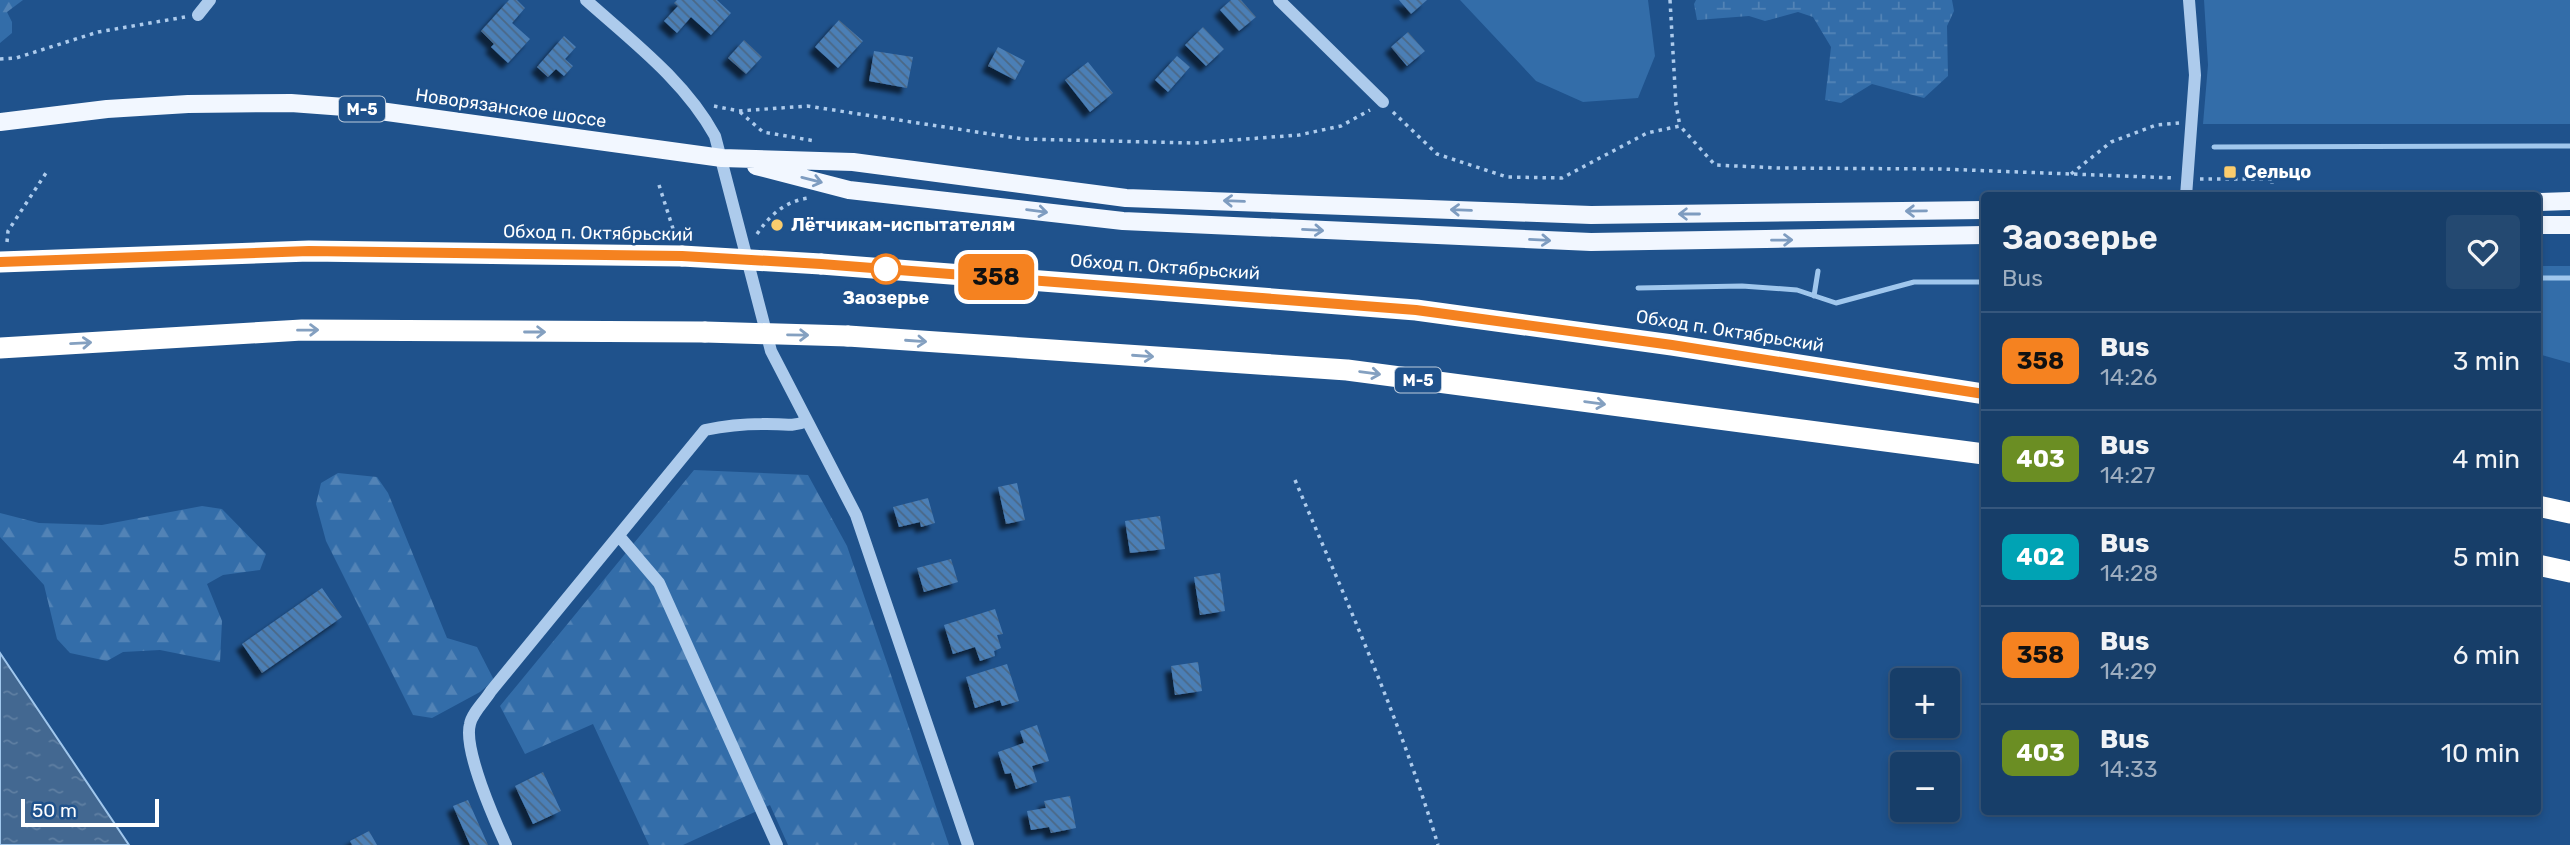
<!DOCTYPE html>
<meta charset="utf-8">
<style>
:root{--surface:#173e69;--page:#244971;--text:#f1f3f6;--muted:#9eaec0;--line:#36577d}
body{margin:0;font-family:Rubik,sans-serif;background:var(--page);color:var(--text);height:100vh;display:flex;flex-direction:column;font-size:26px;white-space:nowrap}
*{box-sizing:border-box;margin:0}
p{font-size:23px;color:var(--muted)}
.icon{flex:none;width:38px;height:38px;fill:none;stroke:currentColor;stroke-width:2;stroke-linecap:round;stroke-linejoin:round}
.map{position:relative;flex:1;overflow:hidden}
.panel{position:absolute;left:1981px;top:192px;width:560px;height:623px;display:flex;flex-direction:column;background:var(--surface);border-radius:7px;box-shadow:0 4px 10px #0003,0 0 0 2px var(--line)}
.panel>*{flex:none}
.badge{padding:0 14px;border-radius:10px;font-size:24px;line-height:46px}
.buttons{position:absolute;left:1890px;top:668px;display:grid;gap:14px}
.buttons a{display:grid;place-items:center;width:70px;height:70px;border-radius:7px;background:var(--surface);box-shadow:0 4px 10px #0003,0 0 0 2px var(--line);font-size:35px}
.scale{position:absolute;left:21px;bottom:18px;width:138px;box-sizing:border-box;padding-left:7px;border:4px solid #fff;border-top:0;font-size:19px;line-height:24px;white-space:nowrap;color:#fff;-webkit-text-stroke:5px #1f528c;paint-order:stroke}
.map>.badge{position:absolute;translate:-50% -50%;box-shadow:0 0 0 4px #fff}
.round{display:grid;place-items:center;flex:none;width:74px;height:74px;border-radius:7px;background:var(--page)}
.headline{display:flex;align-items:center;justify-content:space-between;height:119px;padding:0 21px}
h1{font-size:33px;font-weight:600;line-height:52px}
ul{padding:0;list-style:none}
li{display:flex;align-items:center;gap:21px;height:98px;padding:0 21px;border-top:2px solid var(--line)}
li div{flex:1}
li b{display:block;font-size:26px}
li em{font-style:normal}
li .badge{min-width:77px;font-weight:700;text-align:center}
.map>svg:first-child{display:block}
.grass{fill:#336da9}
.forest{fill:url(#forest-firs)}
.wetland{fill:url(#wetland-marsh)}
.water{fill:url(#water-ripples);stroke:#a0c7ed;stroke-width:2}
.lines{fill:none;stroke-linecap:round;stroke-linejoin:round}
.stream{stroke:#a0c7ed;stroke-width:5}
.building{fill:url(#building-back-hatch);filter:url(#shadow)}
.path{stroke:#adcbec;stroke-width:3.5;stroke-dasharray:3.5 5;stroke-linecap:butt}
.minor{stroke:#adcbec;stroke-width:12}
.major{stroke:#f2f7ff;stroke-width:18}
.highway{stroke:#fff;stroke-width:21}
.highway-bridge{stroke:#fff;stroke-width:21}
.oneway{stroke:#7e9cc0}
.oneway2{stroke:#84a0c0}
.line-casing{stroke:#fff;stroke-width:16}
.line{stroke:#f58220;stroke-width:10}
.poi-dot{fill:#facc6d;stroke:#1f528c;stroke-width:2.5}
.stop-dot{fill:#fff;stroke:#f58220;stroke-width:3.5}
.labels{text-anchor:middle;stroke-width:5;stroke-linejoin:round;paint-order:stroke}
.shield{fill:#1f528c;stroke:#bccbdc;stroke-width:2}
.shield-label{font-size:16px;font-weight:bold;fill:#fff}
.street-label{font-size:18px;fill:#fff;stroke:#1f528c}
.poi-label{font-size:18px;font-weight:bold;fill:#fff;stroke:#1f528c;text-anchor:start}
.stop-label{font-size:18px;font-weight:bold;fill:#fff;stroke:#1f528c}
</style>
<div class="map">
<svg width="2570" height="845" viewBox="0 0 2570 845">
<defs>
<pattern id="forest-firs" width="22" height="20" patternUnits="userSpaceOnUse" patternTransform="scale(1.75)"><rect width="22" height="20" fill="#336da9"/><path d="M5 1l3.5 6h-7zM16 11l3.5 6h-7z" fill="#5283b6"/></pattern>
<pattern id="wetland-marsh" width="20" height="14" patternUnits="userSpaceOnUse" patternTransform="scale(1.75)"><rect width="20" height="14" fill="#336da9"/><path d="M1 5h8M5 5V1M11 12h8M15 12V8" fill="none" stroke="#5283b6"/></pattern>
<pattern id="water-ripples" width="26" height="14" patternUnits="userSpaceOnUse" patternTransform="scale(1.75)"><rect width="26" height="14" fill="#436891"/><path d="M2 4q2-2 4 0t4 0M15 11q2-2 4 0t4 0" fill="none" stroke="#5f7fa2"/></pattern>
<pattern id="building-back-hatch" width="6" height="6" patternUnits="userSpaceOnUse" patternTransform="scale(1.75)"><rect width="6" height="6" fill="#4c7fb6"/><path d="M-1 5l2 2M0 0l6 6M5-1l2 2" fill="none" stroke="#4c6886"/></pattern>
<filter id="shadow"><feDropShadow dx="-6" dy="6" stdDeviation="2" flood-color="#0009"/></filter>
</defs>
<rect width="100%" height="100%" fill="#1f528c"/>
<path class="grass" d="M1460 0H1648L1655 56 1638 98 1583 102 1536 81Z
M2204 0H2570V124H2203L2208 65Z
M2538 266H2570V363L2538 354Z"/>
<path class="forest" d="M0 0H23L7 12 12 22V33L0 43Z
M694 470 808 475 847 546 949 845H788L770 805 683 845H649L593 724 525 754 500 706Z
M338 473 377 477 388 493 447 638 477 647 494 680 480 692 432 718 413 715 326 541 316 504 321 483Z
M202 506 222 509 266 554 260 570 223 575 207 584 222 621 220 662 160 650 123 652 107 661 70 653 57 639 44 585 0 537V513L39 523 102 525Z"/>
<path class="wetland" d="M1696 0H1952L1954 11 1947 26 1948 76 1924 98 1872 84 1841 103 1825 100 1831 47 1813 17 1798 12 1765 21 1749 16 1697 20 1694 4Z"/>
<path class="water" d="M0 653 129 845H0Z"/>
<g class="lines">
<path class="stream" d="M2214 147 2570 146
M2538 278H2570
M1638 288 1742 286 1797 290 1836 303 1914 282H1984
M1814 296 1818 271"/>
</g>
<path class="building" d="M509 0H517L525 8 512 23 530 39 508 63 491 47 494 44 481 31Z
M677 0H717L731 13 711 35 691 17 677 33 664 21 678 6 674 3Z
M1231 0H1241L1256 17 1239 31 1220 10Z
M1399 0H1427L1411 14Z
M839 20 863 41 838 68 815 47Z
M1203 27 1224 49 1206 66 1185 45Z
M1408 32 1425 51 1407 66 1391 47Z
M564 36 576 47 565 59 573 66 564 76 556 69 548 77 537 67Z
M744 40 762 57 746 74 728 58Z
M998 47 1025 61 1015 80 988 66Z
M874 51 913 57 907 88 869 81Z
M1177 56 1190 67 1168 92 1155 80Z
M1088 62 1113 93 1090 112 1065 80Z
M1017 483 1025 520 1006 524 998 487Z
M928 498 935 523 921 527 920 522 899 527 893 507Z
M1160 516 1165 549 1130 553 1125 521Z
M951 559 958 582 924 592 917 568Z
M1220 573 1225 611 1200 615 1194 577Z
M322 588 342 617 262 673 242 644Z
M995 609 1003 634 997 635 1001 648 994 651 995 656 980 661 975 647 953 654 944 625Z
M1198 662 1202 691 1175 695 1171 666Z
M1007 664 1019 701 1002 706 1000 700 975 708 966 677Z
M1037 725 1049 761 1032 766 1037 782 1016 789 1011 773 1005 774 998 752 1024 743 1020 731Z
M543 772 561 811 533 824 515 786Z
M1070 796 1076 828 1051 833 1049 827 1031 830 1027 811 1046 808 1044 801Z
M468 800 488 845H470L453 806Z
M369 831 377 845H352L350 841Z"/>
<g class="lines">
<path class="path" d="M1670 0 1676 105 1680 126
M0 59 16 58 98 32 185 17
M714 106 739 111 807 106 1023 139 1194 143 1299 135 1341 126 1370 110
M740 112 763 132 815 141
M1393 112 1437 154 1507 177 1562 178 1647 133 1680 126 1715 165 1779 168 1941 169 2175 178
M2071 174 2111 142 2156 125 2179 123
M2200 179H2272V184
M659 185 676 238
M757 234C770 215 785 201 809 198
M7 242 8 231 46 173
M1295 480C1346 600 1400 719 1438 845"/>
<path class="minor" d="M586 0C632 41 685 81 715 136L771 351 856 515 968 845
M1279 0 1383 102
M198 15 210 0
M2186 196 2195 75 2189 0
M619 536 659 583 777 845
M506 845C495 821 463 749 470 724 472 713 485 701 491 691L705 430C724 426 743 424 762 424 779 423 791 428 807 421"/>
<path class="major" d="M0 122 107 109 188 104 291 103 358 108 722 158 853 162 1126 198 1591 215 1984 210
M756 166 849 190 1123 221 1591 242 1984 235
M2538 202 2570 201
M2538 225H2570"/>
<path class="highway" d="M0 262 309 251 682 256
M821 264 1416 310 1672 345 1984 394
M848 336 1347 370 1984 454
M0 348 302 330 705 332
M2538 506 2570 513
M2538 565 2570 572"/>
<path class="highway-bridge" d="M682 256 821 264
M705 332 848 336"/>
</g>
<defs><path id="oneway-shaft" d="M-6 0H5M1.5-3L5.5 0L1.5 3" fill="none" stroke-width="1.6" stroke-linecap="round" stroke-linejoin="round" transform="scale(1.75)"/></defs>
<g class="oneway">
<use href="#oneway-shaft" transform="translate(812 180) rotate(14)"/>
<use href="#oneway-shaft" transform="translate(1234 201) rotate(-178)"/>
<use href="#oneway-shaft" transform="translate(1461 210) rotate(-178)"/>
<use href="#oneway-shaft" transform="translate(1037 211) rotate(7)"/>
<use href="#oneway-shaft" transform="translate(1916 211) rotate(179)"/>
<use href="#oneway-shaft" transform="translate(1689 214) rotate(180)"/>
<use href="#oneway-shaft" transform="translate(1313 230) rotate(3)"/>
<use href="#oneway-shaft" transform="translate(1540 240) rotate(3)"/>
<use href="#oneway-shaft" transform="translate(1782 240) rotate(-1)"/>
</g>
<g class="oneway2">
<use href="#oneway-shaft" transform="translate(308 330) rotate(-1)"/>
<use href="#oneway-shaft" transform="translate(535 332)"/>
<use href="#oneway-shaft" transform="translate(798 335) rotate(1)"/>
<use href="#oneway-shaft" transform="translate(916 341) rotate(4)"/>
<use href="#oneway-shaft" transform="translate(81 343) rotate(-3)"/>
<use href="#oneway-shaft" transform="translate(1143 356) rotate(4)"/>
<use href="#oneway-shaft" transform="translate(1370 373) rotate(8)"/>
<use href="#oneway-shaft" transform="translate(1595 403) rotate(8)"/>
</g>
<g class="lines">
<defs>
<path id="line" d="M0 262 309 251 682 256 821 264 1416 310 1672 345 1984 394"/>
</defs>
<use href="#line" class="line-casing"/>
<use href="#line" class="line"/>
</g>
<g class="poi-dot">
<rect x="2223" y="165" width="14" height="14" rx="3.5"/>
<circle cx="777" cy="225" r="7"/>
</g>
<circle class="stop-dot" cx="886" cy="269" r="14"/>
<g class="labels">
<g class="shield">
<rect x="339" y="96.5" width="46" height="25" rx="5"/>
<rect x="1395" y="367.5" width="46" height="25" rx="5"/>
</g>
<g class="shield-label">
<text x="362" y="115">М-5</text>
<text x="1418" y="386">М-5</text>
</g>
<g class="street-label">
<text transform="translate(511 108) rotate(8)" y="6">Новорязанское шоссе</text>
<text transform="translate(598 233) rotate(1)" y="6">Обход п. Октябрьский</text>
<text transform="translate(1165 267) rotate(4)" y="6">Обход п. Октябрьский</text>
<text transform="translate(1730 331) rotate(9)" y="6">Обход п. Октябрьский</text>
</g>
<g class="poi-label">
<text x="2244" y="178">Сельцо</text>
<text x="791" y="231">Лётчикам-испытателям</text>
</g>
<g class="stop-label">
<text x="886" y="304">Заозерье</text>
</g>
</g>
</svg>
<div class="buttons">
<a>+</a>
<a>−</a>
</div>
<div class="scale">50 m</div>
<b class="badge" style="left:996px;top:277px;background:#f58220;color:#111">358</b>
<section class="panel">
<div class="headline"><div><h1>Заозерье</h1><p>Bus</p></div><a class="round"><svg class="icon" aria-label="heart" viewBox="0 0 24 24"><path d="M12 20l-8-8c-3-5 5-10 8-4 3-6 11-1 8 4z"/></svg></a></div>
<ul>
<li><span class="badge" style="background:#f58220;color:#111">358</span><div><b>Bus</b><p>14:26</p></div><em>3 min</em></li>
<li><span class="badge" style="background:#6b8e23;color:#fff">403</span><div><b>Bus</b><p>14:27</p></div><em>4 min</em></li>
<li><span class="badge" style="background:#00a3b4;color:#fff">402</span><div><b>Bus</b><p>14:28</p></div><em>5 min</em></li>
<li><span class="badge" style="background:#f58220;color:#111">358</span><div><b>Bus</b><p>14:29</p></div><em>6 min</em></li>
<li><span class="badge" style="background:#6b8e23;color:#fff">403</span><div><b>Bus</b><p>14:33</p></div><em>10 min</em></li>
</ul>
</section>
</div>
